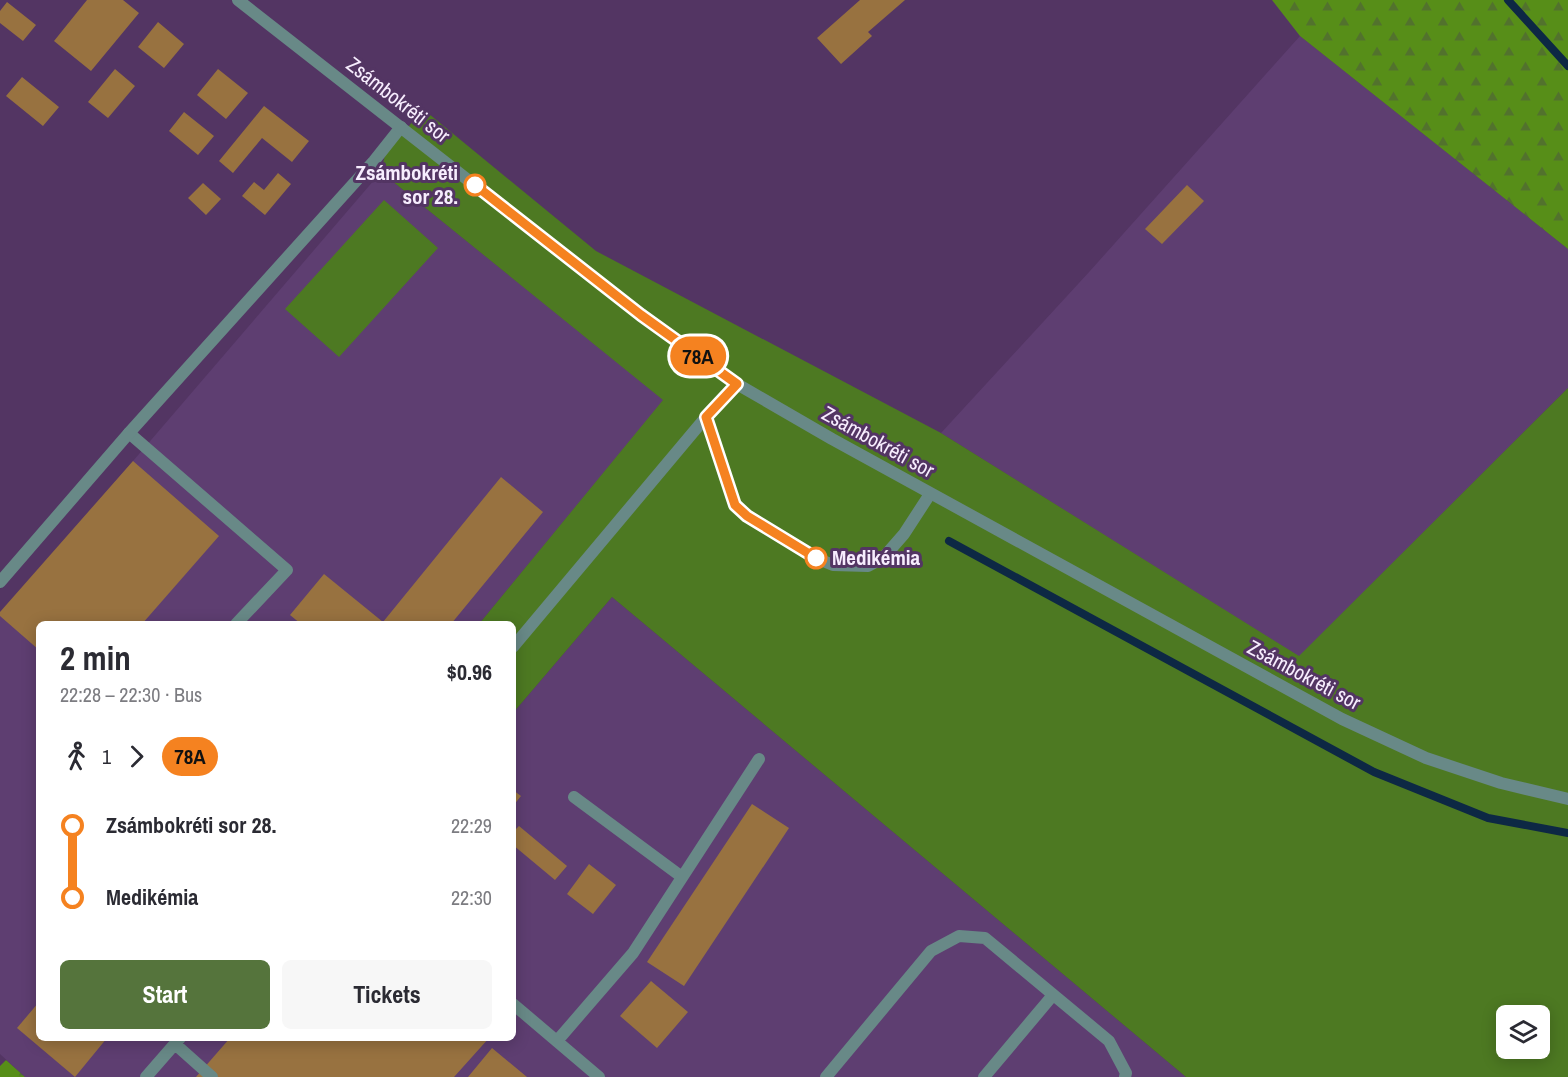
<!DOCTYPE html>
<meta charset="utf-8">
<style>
:root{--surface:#fff;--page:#f7f7f7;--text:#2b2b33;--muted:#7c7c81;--accent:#55743c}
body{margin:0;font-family:"Archivo Narrow",sans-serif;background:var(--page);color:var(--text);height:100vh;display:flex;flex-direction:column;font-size:22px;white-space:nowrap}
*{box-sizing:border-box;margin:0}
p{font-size:20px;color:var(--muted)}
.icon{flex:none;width:33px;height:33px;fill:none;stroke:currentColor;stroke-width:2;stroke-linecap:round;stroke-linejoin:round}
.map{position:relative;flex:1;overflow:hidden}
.details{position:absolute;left:36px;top:621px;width:480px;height:420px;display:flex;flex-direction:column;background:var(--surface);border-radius:9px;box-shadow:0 3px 15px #0003}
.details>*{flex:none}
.badge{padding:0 12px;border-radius:20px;font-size:21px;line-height:39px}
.buttons{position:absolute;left:1496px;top:1005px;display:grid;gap:12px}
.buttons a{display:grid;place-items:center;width:54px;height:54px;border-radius:9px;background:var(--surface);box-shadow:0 3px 15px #0003;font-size:30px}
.map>.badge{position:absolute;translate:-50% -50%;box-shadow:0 0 0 3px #fff}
.legs{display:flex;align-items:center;gap:9px;height:66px;padding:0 24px;font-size:20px}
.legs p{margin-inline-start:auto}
.head{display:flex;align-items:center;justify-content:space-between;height:102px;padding:0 24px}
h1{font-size:33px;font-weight:700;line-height:45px}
.primary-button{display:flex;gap:12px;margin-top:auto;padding:12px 24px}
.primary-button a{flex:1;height:69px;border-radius:9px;background:var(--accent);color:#fff;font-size:24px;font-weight:700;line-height:69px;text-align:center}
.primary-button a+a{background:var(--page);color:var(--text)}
ul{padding:0 24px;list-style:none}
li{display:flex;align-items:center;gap:21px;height:72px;font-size:22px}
li i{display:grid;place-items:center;width:9px;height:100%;margin:0 8px;background:currentColor}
li i::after{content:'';width:15px;height:15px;margin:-8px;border:4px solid;border-radius:50%;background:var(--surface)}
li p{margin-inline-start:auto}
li:first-child i{background:linear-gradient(#0000 50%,currentColor 0)}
li:last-child i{background:linear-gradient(currentColor 50%,#0000 0)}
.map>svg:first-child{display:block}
.built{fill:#5e3e71}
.green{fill:#4d7922;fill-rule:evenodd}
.forest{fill:url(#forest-firs)}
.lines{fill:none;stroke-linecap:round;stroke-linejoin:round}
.stream{stroke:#0d2844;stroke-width:8}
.building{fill:#987240}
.service{stroke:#688987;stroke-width:12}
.minor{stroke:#688987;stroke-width:12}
.tertiary{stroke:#688987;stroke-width:12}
.line-1-casing{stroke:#fff;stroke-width:14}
.line-1{stroke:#f58220;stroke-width:9}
.stop-1-dot{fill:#fff;stroke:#f58220;stroke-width:3}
.labels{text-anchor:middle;stroke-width:6;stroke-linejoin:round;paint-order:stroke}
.street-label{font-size:21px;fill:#f7edfe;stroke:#533563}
.stop-label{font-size:21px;font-weight:bold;fill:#f7edfe;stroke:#533563;text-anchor:end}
</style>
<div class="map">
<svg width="1568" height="1077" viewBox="0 0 1568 1077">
<defs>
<pattern id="forest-firs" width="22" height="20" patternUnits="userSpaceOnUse" patternTransform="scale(1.5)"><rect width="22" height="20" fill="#578e18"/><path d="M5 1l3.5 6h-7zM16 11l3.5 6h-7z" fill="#52722d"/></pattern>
</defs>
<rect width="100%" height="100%" fill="#533563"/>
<path class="built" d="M1300 36 1568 249V388L1299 657 941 433 1090 271Z
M381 172 664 400 479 624H39V1038H513V713L612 597 1186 1077H25L0 1054V616Z"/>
<path class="green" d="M423 109 596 251 941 433 1299 656 1568 388V1077H1186L612 597 513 713V624H479L663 400 381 172 385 155ZM1506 1016H1539V1048H1506Z
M384 200 438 248 339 357 285 309Z"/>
<path class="forest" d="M1272 0H1568V249L1300 36Z
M6 1060 25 1077H0V1066Z"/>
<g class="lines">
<path class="stream" d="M1508 0 1568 66
M949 541 1374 772 1488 818 1568 833"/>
</g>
<path class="building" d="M87 0H123L139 13 91 71 54 41Z
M860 0H905L868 32 872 36 841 64 817 38Z
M7 2 36 25 23 41 0 23V11Z
M158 22 184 44 164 68 138 47Z
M115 69 135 86 108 118 88 102Z
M218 69 248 93 226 119 197 95Z
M22 77 59 107 43 126 6 96Z
M264 106 309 141 292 162 262 138 233 173 219 161Z
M184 112 214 136 198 155 169 131Z
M278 173 291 184 265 215 242 196 254 182 264 190Z
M203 183 221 199 206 215 188 198Z
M1187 185 1204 201 1162 244 1145 229Z
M133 461 219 536 142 624H39V650L0 616V612Z
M501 477 543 512 451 624H301L290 615 324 574 383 622Z
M513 790 521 796 513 806Z
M752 804 789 828 684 986 647 962Z
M519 826 567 866 555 880 513 845V832Z
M589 864 616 885 593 914 567 894Z
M651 981 688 1012 657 1048 620 1016Z
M39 1002V1038H107L75 1077 17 1028Z
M230 1038H489L454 1077H196Z
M492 1048 527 1077H468Z"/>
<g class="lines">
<path class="service" d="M706 417 735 505 747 516 816 558 833 565 868 566 883 558 904 534 930 494
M129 433 287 570 236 624
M513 647 706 417 737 384
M574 797 682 877
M513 1004 599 1077
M557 1041 633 953 759 759
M175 1044 212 1077
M146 1077 180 1038
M826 1077 931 951 959 936 985 938 1109 1041 1126 1073 1125 1077
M984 1077 1053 995"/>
<path class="minor" d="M0 582 129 433 374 161 401 127"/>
<path class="tertiary" d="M238 0 611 292 737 384 832 439 1342 719 1426 758 1501 783 1568 799"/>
</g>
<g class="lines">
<defs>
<path id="line-1" d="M475 185 641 315 737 384 706 417 735 505 747 516 816 558"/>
</defs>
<use href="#line-1" class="line-1-casing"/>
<use href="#line-1" class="line-1"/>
</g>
<g class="stop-1-dot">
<circle cx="475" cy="185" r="10"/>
<circle cx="816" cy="558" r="10"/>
</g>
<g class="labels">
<g class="street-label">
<text transform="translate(398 100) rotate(38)" y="7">Zsámbokréti sor</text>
<text transform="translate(878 442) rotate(29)" y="7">Zsámbokréti sor</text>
<text transform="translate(1304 675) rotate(28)" y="7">Zsámbokréti sor</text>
</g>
<g class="stop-label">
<text x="458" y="180">Zsámbokréti<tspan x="458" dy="24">sor 28.</tspan></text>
<text x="832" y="565" text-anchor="start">Medikémia</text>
</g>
</g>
</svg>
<div class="buttons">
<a><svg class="icon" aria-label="layers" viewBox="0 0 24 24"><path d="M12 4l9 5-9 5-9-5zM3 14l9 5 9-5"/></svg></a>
</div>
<b class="badge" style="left:698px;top:356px;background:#f58220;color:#111">78A</b>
<section class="details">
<div class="head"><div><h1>2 min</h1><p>22:28 – 22:30 · Bus</p></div><b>$0.96</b></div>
<div class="legs"><svg class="icon" aria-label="walk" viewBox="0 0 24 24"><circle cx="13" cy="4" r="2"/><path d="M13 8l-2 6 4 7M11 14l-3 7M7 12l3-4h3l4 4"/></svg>1<svg class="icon" aria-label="forward" viewBox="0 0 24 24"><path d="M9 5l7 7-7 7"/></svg><b class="badge" style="background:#f58220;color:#111">78A</b></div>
<ul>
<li><i style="color:#f58220"></i><b>Zsámbokréti sor 28.</b><p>22:29</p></li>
<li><i style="color:#f58220"></i><b>Medikémia</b><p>22:30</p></li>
</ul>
<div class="primary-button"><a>Start</a><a>Tickets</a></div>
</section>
</div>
